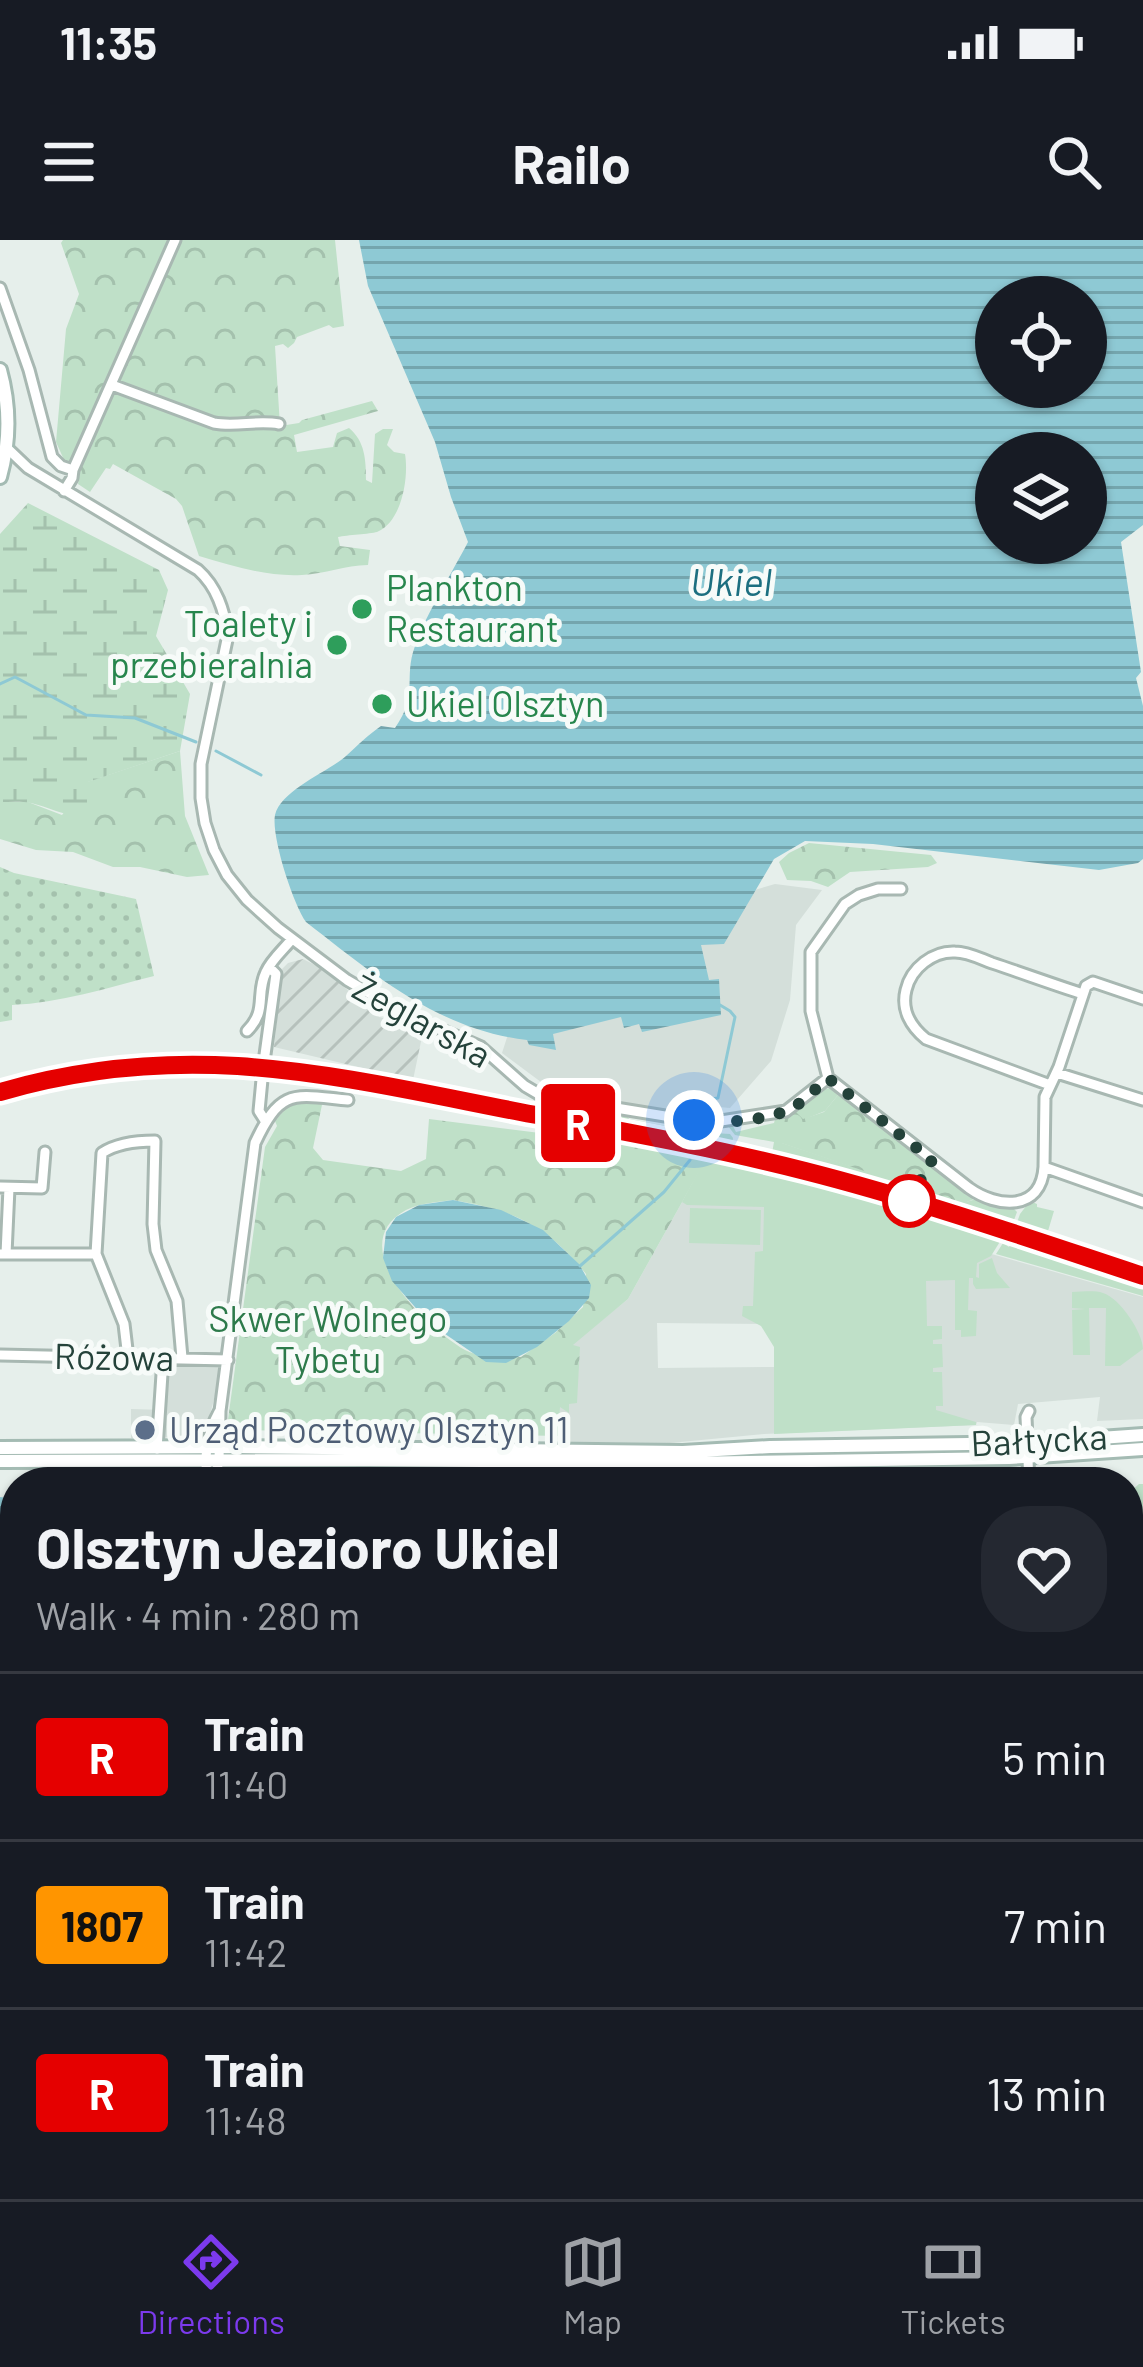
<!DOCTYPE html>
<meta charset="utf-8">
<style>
:root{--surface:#171b24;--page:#242831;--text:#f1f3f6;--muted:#9ea1a6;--line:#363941;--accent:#7c3aed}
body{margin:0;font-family:Barlow,sans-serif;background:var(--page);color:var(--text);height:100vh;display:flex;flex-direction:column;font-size:45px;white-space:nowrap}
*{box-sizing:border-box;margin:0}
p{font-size:39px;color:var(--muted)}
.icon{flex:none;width:66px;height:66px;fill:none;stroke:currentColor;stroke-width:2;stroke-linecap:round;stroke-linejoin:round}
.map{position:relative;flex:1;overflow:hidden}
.side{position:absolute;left:0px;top:1227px;width:1143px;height:732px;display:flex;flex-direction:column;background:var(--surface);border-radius:48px 48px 0 0;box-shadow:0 3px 9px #0004}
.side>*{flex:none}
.badge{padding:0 24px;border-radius:9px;font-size:42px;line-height:78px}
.tools{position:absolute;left:975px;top:36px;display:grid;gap:24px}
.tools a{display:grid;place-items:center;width:132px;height:132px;border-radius:50%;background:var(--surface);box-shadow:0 3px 9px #0004;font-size:60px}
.you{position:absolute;width:60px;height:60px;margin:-30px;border:9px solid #fff;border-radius:50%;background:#1a73e8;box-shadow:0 0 0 18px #1a73e833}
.map>.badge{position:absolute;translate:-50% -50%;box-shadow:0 0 0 6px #fff}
.round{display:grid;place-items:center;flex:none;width:126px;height:126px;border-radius:48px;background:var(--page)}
.summary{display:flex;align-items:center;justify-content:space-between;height:204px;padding:0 36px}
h1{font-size:57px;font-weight:700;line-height:90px}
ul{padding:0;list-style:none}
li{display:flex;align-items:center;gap:36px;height:168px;padding:0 36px;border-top:3px solid var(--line)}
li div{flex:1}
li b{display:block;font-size:45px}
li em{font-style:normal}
li .badge{min-width:132px;font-weight:700;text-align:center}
.status{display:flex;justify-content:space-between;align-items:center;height:84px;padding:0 60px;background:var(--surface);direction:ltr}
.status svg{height:33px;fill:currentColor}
header{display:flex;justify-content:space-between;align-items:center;height:156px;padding:0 36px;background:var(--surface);font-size:54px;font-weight:700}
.menu{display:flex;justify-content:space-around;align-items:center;height:168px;border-top:3px solid var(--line);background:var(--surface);font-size:33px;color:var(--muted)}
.menu a{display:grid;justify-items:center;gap:6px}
.menu .on{color:var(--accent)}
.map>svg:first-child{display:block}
.built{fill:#d4dfda;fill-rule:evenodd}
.industrial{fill:url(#industrial-furrows)}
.grass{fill:#bfe0c8}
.forest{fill:url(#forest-crowns);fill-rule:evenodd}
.wetland{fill:url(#wetland-marsh)}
.garden{fill:url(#garden-dots)}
.water{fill:url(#water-rules);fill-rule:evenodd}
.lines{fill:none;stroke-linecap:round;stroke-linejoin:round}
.stream{stroke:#8ec9d4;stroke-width:3}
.street-casing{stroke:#a8b8b2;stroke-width:15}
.secondary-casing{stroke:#a4bbb3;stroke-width:18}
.street{stroke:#fff;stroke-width:9}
.secondary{stroke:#fff;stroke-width:12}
.rail{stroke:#5f7d75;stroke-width:3;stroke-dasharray:24 12;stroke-linecap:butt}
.line-casing{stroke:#fff;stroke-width:27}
.line{stroke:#e50000;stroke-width:18}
.walk{stroke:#24423a;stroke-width:12;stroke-dasharray:0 21.6}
.leisure-dot{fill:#2e9e5b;stroke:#f7fbf9;stroke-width:4.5}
.stop-dot{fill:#fff;stroke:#e50000;stroke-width:6}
.service-dot{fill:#5c6f8a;stroke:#f7fbf9;stroke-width:4.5}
.labels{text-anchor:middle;stroke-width:10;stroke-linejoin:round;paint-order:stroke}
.leisure-label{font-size:36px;fill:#27864d;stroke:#f7fbf9;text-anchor:start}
.street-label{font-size:36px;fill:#24423a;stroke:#f7fbf9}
.park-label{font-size:36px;fill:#2d7a4b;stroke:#f7fbf9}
.service-label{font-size:36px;fill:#4e5e75;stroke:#f7fbf9;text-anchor:start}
.water-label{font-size:39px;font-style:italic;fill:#1c6f80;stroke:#f7fbf9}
</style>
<div class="status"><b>11:35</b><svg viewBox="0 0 49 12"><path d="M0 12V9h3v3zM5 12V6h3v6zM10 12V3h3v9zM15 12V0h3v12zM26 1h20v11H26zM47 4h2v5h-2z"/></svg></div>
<header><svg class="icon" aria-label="menu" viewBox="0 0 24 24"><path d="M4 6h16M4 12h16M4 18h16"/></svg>Railo<svg class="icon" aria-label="search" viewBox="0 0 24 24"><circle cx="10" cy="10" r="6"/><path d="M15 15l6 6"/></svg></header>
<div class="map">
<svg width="1143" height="1959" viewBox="0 0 1143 1959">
<defs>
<pattern id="industrial-furrows" width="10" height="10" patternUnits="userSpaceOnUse" patternTransform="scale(3)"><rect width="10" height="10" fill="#d4dfda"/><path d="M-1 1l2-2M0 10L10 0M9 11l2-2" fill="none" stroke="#b6c1bc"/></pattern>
<pattern id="forest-crowns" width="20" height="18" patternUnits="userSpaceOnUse" patternTransform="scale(3)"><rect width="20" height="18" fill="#bfe0c8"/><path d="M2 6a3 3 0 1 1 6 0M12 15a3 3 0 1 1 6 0" fill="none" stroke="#a4c1ad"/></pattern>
<pattern id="wetland-marsh" width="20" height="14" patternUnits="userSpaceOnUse" patternTransform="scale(3)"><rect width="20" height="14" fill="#bfe0c8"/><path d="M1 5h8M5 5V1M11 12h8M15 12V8" fill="none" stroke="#a4c1ad"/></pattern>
<pattern id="garden-dots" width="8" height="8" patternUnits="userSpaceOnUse" patternTransform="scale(3)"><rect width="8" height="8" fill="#bfe0c8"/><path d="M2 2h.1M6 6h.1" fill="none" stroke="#a4c1ad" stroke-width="1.8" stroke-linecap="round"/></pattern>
<pattern id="water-rules" width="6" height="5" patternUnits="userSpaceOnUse" patternTransform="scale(3)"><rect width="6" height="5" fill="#8ec9d4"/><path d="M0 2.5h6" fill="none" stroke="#74a5ad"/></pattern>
</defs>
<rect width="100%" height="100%" fill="#e6efeb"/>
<path class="built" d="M775 644 822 650 796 685 790 760 771 821 730 868 709 866 704 875 620 862 609 855 549 848 502 813 531 723 687 670Z
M705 921 988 1013 1143 1057V1179L1097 1181 1100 1157 1018 1164 1014 1185 977 1182 976 1185 764 1194 670 1203 559 1202 561 1120 575 1102 628 1059ZM657 1083 779 1084 776 1127 658 1128Z
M223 1125 207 1186 188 1197 131 1198V1169L164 1170 166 1126Z"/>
<path class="industrial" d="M303 719 321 728 361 761 377 770 379 777 424 787 413 840 274 807 282 729 288 723Z"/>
<path class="grass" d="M830 848 838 855 825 871 803 880 782 903 962 963C979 957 1004 956 1017 972L1014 980 984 972 981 977 911 953 830 931V928L772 913 774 902 735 895 728 886H733L736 892 774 883 776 876 797 869 820 850Z
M448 862 787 931 1009 996 1007 1001 1001 1000 991 1016 977 1023 976 1037 979 1038V1024L992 1018 997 1033 1010 1048 976 1049 973 1044V1038H969L968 1070 977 1071 976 1096 961 1097V1090H955V1040L926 1041 927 1086H942V1099L933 1100V1104H942L943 1127 933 1128V1132H942L943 1166H936V1170L976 1182V1185L774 1194V1107L761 1086 742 1076 743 1066H753L755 1012 763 1011 764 967 687 965 682 962 704 921 447 868Z
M546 865 622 878 621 873 626 874 629 879 697 892 730 894 733 898 731 910 543 873Z
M1030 961 1037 964V967L1054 971 1048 991 1143 1022V1033L1014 991 1020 974Z
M690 968 761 970 760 1005 689 1003Z
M1013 998 1136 1041 1135 1045 1143 1048V1056L996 1014 1003 1003 1009 1007Z
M1072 1052C1082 1052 1094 1050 1103 1053 1120 1058 1143 1093 1143 1109L1120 1126H1105L1106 1068H1089L1090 1115H1073L1072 1070 1085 1069 1072 1068Z"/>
<path class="forest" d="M63 0H335L344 86 333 88 329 85 297 97 294 103 288 108 283 104 275 106 280 186 299 183 302 180 372 161 378 171 294 195 297 212 333 207 337 193 349 188C365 201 366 220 366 240L372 243 375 194 383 189H393L387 205 394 212 405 214C409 237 402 282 377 292 370 294 347 295 338 297L340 306 370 310 368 325C345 325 325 334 302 335 267 337 233 326 199 316L182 266 176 259 113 224 110 229 106 228 90 252 78 244 81 224 65 222 56 202 66 89 79 54 61 3Z
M180 511 185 576 209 635 187 637 140 627H113L73 612 36 610 0 599V562H28L62 575 87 542Z
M809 603 931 615 937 623 928 627 850 632 828 647 811 641 787 640 779 622 789 613Z
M838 855 979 957 962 964 781 903 777 879 796 872 803 879 824 872Z
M323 860 313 908 323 920 401 931 426 919 429 879 620 903 705 921 628 1059 573 1105 580 1107 577 1163 569 1164V1173L560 1167 559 1196 245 1190 227 1187 265 907 277 886 275 881 290 863ZM453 960C513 970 547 985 586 1034L583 1067 555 1093 521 1117C504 1116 479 1118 465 1110 428 1089 340 1006 406 970 420 963 437 962 453 960Z
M1139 1244H1143V1959H1117L1099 1944H1128V1254Z
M205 1944H716L732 1959H214Z"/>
<path class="wetland" d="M28 263 159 330 168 350 156 396 190 454 180 511 88 542 98 569C73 583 56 569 31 563 21 561 10 562 0 562V294Z"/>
<path class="garden" d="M0 627 14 633 136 659 154 736C107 748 60 763 12 765V780L0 782Z"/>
<path class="water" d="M359 0H1143V285L1121 302 1141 432 1136 438 1143 466V619L1138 623 1099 630 873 604 805 601 774 619 724 704 701 705 709 740 719 739 721 775 642 792 639 784 624 788 621 777 553 794 556 810 529 805 527 800C439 790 373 734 306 682 293 664 271 596 275 575 281 550 328 532 346 516 358 505 368 495 381 486L395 488C419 454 403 439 415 406 426 374 452 333 468 302L451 257 435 202 368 46ZM1086 57V147H996V57ZM1086 213V303H996V213Z
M453 960 501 970 543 990 579 1024 591 1045 589 1058 569 1081 537 1107 506 1123 486 1122 429 1083 392 1041 383 1018 386 992 396 977 419 965Z
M0 1257 15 1259V1419L0 1395Z
M716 1944H1099L1117 1959H732Z"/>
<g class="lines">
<path class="stream" d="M0 444 15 437 86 475 135 478 196 502
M216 511 261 535
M708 874 711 859 718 858 735 777 730 771 720 765
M580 1026 664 952 690 920"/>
<defs>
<path id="street" d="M0 48 29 130 52 217 61 226 73 230 72 238 64 251
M112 145 214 183C236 187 257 180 279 184
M7 208 28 228 198 330C217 347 224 370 228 395L201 524V558L205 583 214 610 227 635 247 660 278 688 347 740 405 774 481 807 525 846 542 856 708 883 786 871 828 838
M73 230 175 0
M901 649H878L859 655 845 664 811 712V771L828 838 969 948C997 968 1041 972 1044 927
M1143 759 1093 742 1086 746 1059 827 1045 857 1044 927 1143 962
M247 791C268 770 255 755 266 732 271 720 284 709 292 699
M264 822 276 734 269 727
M263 829 259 871 266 882
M1057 833 1143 860
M1050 845 926 799C911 787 901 770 906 750 911 728 933 711 955 712 968 712 981 719 992 723 1022 733 1052 744 1083 754
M0 947 42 948 45 912
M0 1014H96
M6 1014 9 948
M0 1115 228 1120
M128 1118 124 1084 96 1014 102 913C117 903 137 901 155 901L153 984 156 1010 177 1061 182 1118
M1029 1171 1026 1177 1029 1242
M157 1209 163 1119
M209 1242C202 1220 208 1192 219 1172
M214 1242 219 1221 220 1171 255 903C281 847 294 855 348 860
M0 1662 15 1673
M0 1906 15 1895
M189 1944 198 1959"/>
<path id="secondary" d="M0 130C10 166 10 201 0 237
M0 1208 241 1207 683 1212 770 1207 1028 1203 1143 1195
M0 1221 368 1220 685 1223 1009 1218 1143 1209"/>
</defs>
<use href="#street" class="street-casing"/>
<use href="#secondary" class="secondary-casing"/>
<use href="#street" class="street"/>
<use href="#secondary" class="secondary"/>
<path class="rail" d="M0 852C191 797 341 836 529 874 627 893 726 910 822 936 930 964 1037 1001 1143 1036"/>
</g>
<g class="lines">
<defs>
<path id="line" d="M0 852C188 797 335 836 520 872 615 890 711 907 805 931 919 960 1031 999 1143 1036"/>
</defs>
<use href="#line" class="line-casing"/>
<use href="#line" class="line"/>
<path class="walk" d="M694 880C718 885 768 880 790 869 804 862 816 848 828 838L932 920 909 961"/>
</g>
<g class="leisure-dot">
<circle cx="362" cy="369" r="12"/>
<circle cx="337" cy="405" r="12"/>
<circle cx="382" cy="464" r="12"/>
</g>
<circle class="stop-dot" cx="909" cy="961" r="24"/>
<circle class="service-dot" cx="145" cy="1190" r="12"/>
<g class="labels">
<g class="leisure-label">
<text x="386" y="361">Plankton<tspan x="386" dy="41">Restaurant</tspan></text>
<text x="313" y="397" text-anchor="end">Toalety i<tspan x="313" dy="41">przebieralnia</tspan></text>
<text x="406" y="477">Ukiel Olsztyn</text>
</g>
<g class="street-label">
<text transform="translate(422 781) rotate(29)" y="13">Żeglarska</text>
<text transform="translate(114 1117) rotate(1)" y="13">Różowa</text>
<text transform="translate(1039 1200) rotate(-3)" y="13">Bałtycka</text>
</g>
<g class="park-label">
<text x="328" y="1092">Skwer Wolnego<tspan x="328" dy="41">Tybetu</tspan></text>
</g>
<g class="service-label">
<text x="169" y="1203">Urząd Pocztowy Olsztyn 11</text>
</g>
<g class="water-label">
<text x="731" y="356">Ukiel</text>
</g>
</g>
</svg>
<div class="tools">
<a><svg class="icon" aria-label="locate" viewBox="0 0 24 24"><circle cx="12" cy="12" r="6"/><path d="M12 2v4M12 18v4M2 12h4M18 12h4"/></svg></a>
<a><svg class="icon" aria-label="layers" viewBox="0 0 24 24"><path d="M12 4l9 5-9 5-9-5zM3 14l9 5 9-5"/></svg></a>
</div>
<div class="you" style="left:694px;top:880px"></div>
<b class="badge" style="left:578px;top:883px;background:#e50000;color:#fff">R</b>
<section class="side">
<div class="summary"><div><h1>Olsztyn Jezioro Ukiel</h1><p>Walk · 4 min · 280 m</p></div><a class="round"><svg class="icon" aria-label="heart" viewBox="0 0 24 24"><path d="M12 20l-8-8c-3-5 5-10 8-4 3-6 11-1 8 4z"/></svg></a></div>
<ul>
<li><span class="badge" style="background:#e50000;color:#fff">R</span><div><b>Train</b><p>11:40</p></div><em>5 min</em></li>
<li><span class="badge" style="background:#ff9500;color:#111">1807</span><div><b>Train</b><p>11:42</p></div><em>7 min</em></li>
<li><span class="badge" style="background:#e50000;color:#fff">R</span><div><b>Train</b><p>11:48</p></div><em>13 min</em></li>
</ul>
</section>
</div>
<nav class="menu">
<a class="on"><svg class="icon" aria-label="directions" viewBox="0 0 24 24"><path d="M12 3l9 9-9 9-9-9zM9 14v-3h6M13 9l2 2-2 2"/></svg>Directions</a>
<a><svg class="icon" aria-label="map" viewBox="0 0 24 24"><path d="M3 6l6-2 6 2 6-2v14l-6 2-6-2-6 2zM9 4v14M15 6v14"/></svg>Map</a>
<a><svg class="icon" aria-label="tickets" viewBox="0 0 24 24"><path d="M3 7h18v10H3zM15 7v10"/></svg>Tickets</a>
</nav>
